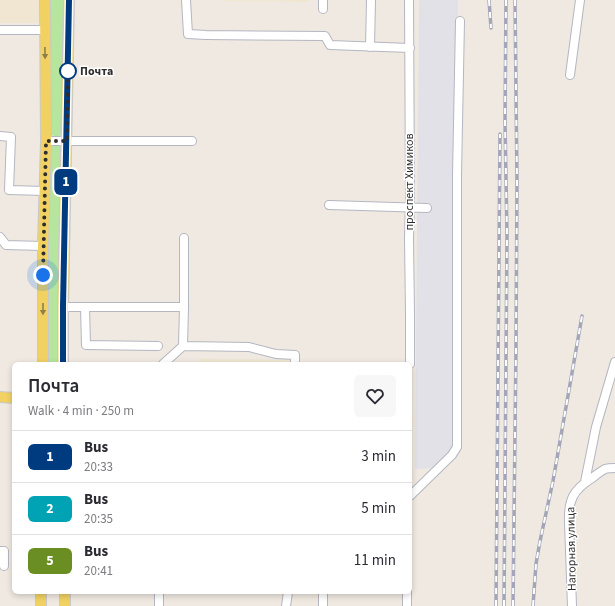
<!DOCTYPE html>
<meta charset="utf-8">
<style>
:root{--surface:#fff;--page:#f7f7f7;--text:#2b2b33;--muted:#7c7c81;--line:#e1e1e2}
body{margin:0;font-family:"Source Sans 3",sans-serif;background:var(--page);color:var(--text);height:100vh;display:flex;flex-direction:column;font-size:15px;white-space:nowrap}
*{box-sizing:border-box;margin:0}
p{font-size:13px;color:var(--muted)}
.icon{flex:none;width:22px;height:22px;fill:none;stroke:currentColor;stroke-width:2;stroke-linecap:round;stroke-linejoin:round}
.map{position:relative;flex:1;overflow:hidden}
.side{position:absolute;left:12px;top:362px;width:400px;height:232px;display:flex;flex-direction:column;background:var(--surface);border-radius:6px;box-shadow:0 2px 6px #0003}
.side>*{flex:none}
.badge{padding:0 8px;border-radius:6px;font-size:14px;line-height:26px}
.you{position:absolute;width:20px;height:20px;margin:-10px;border:3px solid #fff;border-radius:50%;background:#1a73e8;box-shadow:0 0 0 6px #1a73e833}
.map>.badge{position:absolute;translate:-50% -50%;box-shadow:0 0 0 2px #fff}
.round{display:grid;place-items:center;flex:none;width:42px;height:42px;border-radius:6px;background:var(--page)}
.headline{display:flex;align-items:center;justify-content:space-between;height:68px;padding:0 16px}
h1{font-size:19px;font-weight:600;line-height:30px}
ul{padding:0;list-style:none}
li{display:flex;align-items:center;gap:12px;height:52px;padding:0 16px;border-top:1px solid var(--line)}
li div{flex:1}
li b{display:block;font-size:15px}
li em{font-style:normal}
li .badge{min-width:44px;font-weight:700;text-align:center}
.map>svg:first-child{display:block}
.industrial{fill:#e3e1e8}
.education{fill:#f0e6d1}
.green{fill:#b6e59e}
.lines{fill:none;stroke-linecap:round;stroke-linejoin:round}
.minor-casing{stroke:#b4b7c1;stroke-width:10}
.major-casing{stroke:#c9c9c9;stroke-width:12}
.minor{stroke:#fff;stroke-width:8}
.major{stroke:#f2d163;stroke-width:10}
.rail-casing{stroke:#a3a6b8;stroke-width:3.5}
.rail{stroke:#fff;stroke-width:2;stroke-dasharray:6;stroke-linecap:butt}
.oneway{fill:#908048}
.line-casing{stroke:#fff;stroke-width:9}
.line{stroke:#003b80;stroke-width:6}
.walk{stroke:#2e2e2e;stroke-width:4;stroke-dasharray:0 7.2}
.stop-dot{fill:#fff;stroke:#003b80;stroke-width:2}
.labels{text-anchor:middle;stroke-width:3;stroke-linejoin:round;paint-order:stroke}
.stop-label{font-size:12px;font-weight:bold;fill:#2e2e2e;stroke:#fff;text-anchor:start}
.street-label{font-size:12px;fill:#2e2e2e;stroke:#fff}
</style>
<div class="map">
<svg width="615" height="606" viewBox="0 0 615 606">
<rect width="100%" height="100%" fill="#efe9e1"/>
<path class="industrial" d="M419 0H458L454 450 435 468 415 469Z"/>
<path class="education" d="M0 0H40V23H0Z
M223 0H309V2L223 1Z
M200 359 290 360V364H200Z"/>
<path class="green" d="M50 0H65L62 135C57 137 52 137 49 132Z
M51 145H60L63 148 59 363 56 364 49 363 46 360 49 148Z"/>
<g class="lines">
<defs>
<path id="minor" d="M186 0 188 34 206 35 325 36 330 45 410 48
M409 0 410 198 409 239 410 313V364
M323 9V0
M0 30H45
M370 47 371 0
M570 75 580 0
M0 136 11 137 9 190 45 191
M46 141H192
M329 205 427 208
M0 237 6 245 43 246
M63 307H184V238
M85 307 86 345 158 346
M183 346 184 307
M163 364 183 346 249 347 276 354 295 355V364
M585 482 596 427 615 362
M410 496 452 455 457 447V175L460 21
M0 551H4V566
M159 592V606
M286 606 288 592
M323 606V592
M407 606V592
M572 606 569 523C568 500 573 490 592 478 596 475 601 471 605 469 608 468 612 468 615 468"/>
<path id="major" d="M43 364V246L46 141 45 0
M63 364V307L69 0
M0 397 14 398
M41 606V592
M65 606V592"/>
</defs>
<use href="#minor" class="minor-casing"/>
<use href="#major" class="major-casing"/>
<use href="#minor" class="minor"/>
<use href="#major" class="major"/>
<defs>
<path id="rail" d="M489 0 491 28
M496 606 500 134
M504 606 507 236 505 121 506 0
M513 606 516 348 517 182 515 0
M533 606 536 564 540 541 553 481 582 316"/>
</defs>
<use href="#rail" class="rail-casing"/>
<use href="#rail" class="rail"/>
</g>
<defs><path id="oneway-solid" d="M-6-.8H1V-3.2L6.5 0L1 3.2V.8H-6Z"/></defs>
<g class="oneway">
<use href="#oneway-solid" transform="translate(45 53) rotate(89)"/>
<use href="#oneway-solid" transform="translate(43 309) rotate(90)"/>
</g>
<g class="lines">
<defs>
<path id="line" d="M63 364V307L69 0"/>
</defs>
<use href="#line" class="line-casing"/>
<use href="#line" class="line"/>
<path class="walk" d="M43 275 46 141H67L68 71"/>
</g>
<circle class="stop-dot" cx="68" cy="71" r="8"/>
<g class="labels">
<g class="stop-label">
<text x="80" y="75">Почта</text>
</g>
<g class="street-label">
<text transform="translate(409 182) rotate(-90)" y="4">проспект Химиков</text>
<text transform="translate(571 549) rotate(-91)" y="4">Нагорная улица</text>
</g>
</g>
</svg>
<div class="you" style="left:43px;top:275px"></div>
<b class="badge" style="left:66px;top:182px;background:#003b80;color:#fff">1</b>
<section class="side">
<div class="headline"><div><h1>Почта</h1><p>Walk · 4 min · 250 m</p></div><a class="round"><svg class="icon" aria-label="heart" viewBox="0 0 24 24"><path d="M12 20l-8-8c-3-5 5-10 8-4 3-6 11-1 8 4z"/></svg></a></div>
<ul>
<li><span class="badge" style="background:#003b80;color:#fff">1</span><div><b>Bus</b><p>20:33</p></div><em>3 min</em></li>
<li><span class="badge" style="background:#00a3b4;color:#fff">2</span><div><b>Bus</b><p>20:35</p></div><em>5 min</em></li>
<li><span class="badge" style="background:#6b8e23;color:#fff">5</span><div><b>Bus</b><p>20:41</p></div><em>11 min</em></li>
</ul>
</section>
</div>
